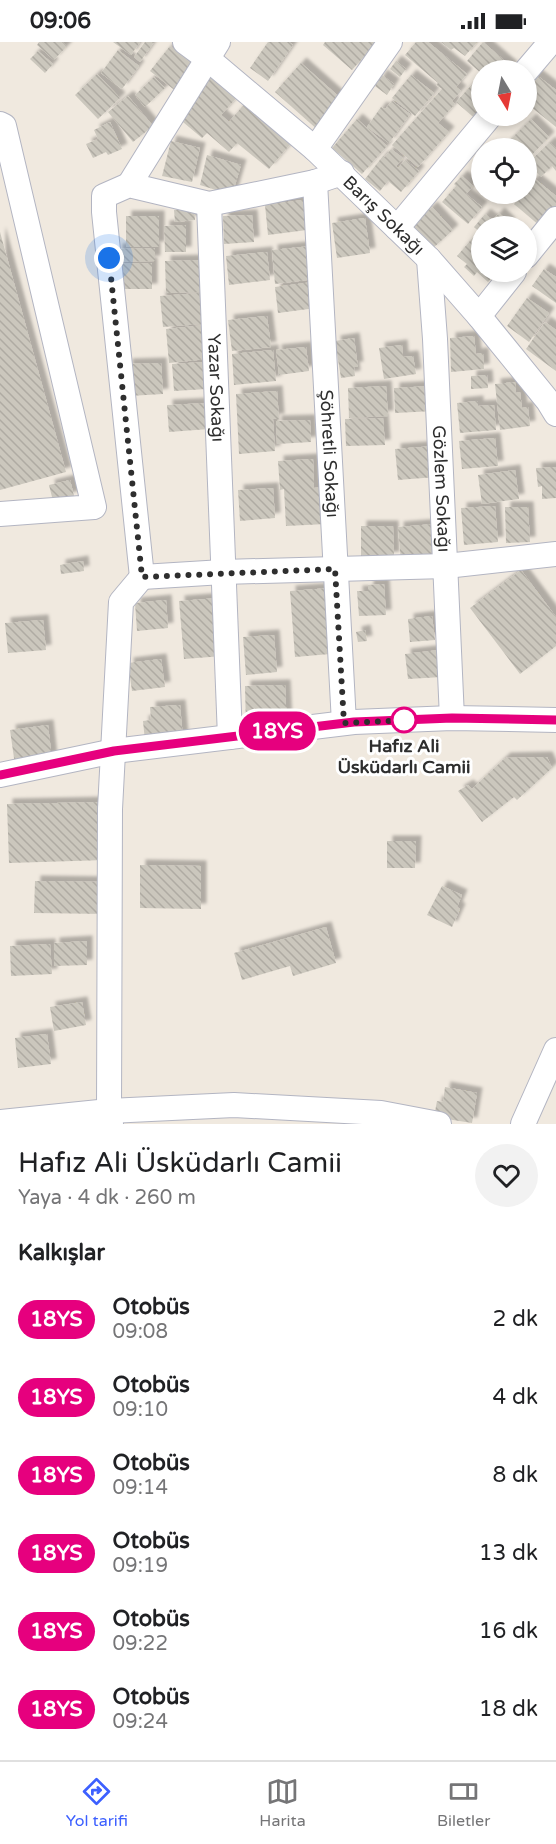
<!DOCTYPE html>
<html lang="tr">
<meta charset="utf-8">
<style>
:root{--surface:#fff;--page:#f2f2f2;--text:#202124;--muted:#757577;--line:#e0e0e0;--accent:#3d60ff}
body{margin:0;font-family:"Varela Round",sans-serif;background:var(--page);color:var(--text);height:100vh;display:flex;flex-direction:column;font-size:22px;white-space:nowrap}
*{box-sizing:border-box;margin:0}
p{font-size:20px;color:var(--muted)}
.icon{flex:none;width:33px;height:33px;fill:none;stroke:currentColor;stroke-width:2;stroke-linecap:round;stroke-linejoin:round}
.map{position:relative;height:1082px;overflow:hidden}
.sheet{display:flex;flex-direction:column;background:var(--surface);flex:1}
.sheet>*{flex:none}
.badge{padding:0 12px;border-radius:20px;font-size:21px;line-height:39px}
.needle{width:39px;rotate:170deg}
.buttons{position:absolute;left:471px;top:18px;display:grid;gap:12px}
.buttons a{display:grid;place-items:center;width:66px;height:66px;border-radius:50%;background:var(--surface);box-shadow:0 3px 9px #0003;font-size:30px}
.you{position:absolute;width:30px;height:30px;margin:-15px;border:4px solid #fff;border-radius:50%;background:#1a73e8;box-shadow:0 0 0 9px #1a73e833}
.map>.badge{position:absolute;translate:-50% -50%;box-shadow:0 0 0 3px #fff}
h2{padding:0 18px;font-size:22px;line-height:54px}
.round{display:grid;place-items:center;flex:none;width:63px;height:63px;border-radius:32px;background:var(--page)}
.overview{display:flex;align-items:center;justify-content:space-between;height:102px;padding:0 18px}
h1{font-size:28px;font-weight:600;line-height:45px}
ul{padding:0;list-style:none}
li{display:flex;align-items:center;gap:18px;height:78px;padding:0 18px}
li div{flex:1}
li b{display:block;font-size:22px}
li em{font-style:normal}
li .badge{min-width:66px;font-weight:700;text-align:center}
.status{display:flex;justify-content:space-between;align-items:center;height:42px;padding:0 30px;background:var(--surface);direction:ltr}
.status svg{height:16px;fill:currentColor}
.tab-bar{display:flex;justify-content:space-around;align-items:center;height:84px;border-top:2px solid var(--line);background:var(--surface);font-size:16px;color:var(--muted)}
.tab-bar a{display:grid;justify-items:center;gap:3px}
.tab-bar .on{color:var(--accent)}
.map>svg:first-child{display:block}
.building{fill:url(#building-back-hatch);filter:url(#shadow)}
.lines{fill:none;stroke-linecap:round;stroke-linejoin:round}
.minor-casing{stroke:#b3b5c2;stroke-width:26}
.minor{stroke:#fff;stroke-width:24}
.line-casing{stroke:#fff;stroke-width:14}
.line{stroke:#e6007e;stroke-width:9}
.walk{stroke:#2e2e2e;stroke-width:6;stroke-dasharray:0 10.8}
.stop-dot{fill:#fff;stroke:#e6007e;stroke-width:3}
.labels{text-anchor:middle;stroke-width:6;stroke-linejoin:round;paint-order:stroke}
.street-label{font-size:18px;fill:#2e2e2e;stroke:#fff}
.stop-label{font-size:18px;font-weight:bold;fill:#2e2e2e;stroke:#fff}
</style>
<div class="status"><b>09:06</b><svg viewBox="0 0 49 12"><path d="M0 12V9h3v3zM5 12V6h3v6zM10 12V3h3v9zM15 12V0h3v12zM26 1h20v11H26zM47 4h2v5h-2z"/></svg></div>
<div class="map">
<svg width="556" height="1082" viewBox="0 0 556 1082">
<defs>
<pattern id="building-back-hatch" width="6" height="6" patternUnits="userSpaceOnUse" patternTransform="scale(1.5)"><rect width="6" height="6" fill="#cbc7bd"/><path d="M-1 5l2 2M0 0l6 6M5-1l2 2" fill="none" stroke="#afaba3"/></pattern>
<filter id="shadow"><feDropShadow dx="5.5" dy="-5.5" stdDeviation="1.5" flood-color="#0004"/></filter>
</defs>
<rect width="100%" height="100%" fill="#f0e9df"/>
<path class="building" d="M39 0H63L67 4 54 18 37 3Z
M113 0H140L131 13Z
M145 0H154L140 20 134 15Z
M268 0H289L293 3 268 39 250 26Z
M325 0H373L375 2 352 28 323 3Z
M416 0H428L467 32 456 45 461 49 452 59 455 62 438 81 449 90 418 125 392 103 442 47 436 43 438 41 405 13Z
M441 0H477L465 14 454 6 451 8Z
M483 0 512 25 510 28H482V32L467 19Z
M170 4 196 25 177 50 150 29Z
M118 8 139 24 122 47 101 31Z
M38 9 53 22 45 31 30 17Z
M396 19 406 27 400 35 390 27Z
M301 21 345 60 319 89 275 50Z
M534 31 556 48V85L526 61V40Z
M97 32 120 56 98 77 75 53Z
M213 32 238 54 221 73 229 80 246 60 293 99 269 127 237 101 229 110 207 91 202 96 177 75Z
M382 33 394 42 387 53 375 44Z
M411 33 434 51 415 74 392 56Z
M154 35 165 46 145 65 135 53Z
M477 37 482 41V74L479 80 456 60Z
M128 54 153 84 133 100 108 70Z
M392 59 410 72 389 101 367 85 381 65 385 67Z
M357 77 387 104 362 132 332 106Z
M531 77 549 95 526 119V106H509L505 103Z
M110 80 122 107 108 113 106 110 93 116 86 102 98 97 94 88Z
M171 99 200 106 192 140 162 134Z
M550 100 556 106V129L552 124 541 135 528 121Z
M391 107 403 116 396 124 398 126 405 118 419 129 401 150 388 139 380 149 365 137 383 114 385 115Z
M207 113 241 123 232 153 200 143Z
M462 134 473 144 466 152 482 165 468 182 442 160 456 144 454 142Z
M535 137 556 154V165L540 184 514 162 523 152H526V147Z
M303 158 307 188 268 193 265 163Z
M432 165 453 188 431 208 410 185Z
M194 166 195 178 175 180 174 168Z
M499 171 510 181 506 184H482V192L474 185 485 172 493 178Z
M252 173 254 200 224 202 223 174Z
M126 174H159V205H126Z
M365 176 370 211 337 216 332 181Z
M186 183V210H165L164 184Z
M0 190 66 430 0 448Z
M476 192 482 197V230H497L488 240 477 230 474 234 464 225 467 222 457 214Z
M311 204 315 237 275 242 272 208Z
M155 206V219L117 220V207Z
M267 210 270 238 229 243 226 214Z
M203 218 204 250 166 251 165 219Z
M152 221V247H117V222Z
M544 227 556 235V261L532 244Z
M313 240 316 266 278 271 275 245Z
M199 251 202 282 163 285 160 254Z
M527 256 549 271 529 300 507 284Z
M267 274 271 305 232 309 228 278Z
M545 280 556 288V329L526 307Z
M204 283 207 317 169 321 166 287Z
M474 294 476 312 483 311 484 327 451 330 450 296Z
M354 296 358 325H354L355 334 341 336 335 299Z
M402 303 403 315 413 314 416 332 384 337 379 306Z
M306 305 309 329 279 333 276 308Z
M273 308 276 339 234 343 232 312Z
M205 320 207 347 174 349 172 322Z
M161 321 163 352 129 354 127 322Z
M487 333 488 346 471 347V334Z
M515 340 516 351 520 350 522 366 528 365 530 384 500 388 495 342Z
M386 344 388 374 349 376 348 346Z
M432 344 434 369 395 371 394 346Z
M277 349 279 377H273L275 409 239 412 236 352Z
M478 359V364L494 363 496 388 460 391 457 361Z
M208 361 209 387 169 390 167 363Z
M383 376 385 403 346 404 345 377Z
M310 378 311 400 277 402 276 379Z
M495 396 498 424 462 427 459 399Z
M434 404 436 435 398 438 395 407Z
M313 417 314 446 324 445 326 482 286 484 284 447 280 448 278 419Z
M556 425V456L542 457V444L538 445 536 426Z
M515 428 519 457 482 462 478 433Z
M70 438 74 454 53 459 49 443Z
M273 446 275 476 240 479 238 448Z
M495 464 498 500 464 503 461 466Z
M505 465H528L530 500 506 501Z
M434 482 436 518 401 520 398 485Z
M361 484H393L394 515 361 516Z
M83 519 84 529 61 532 60 523Z
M521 528 556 575V604L520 632 470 566Z
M384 542 386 573 359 574 357 549H368V543Z
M330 546V612L295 615 290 549Z
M219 556 223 614 184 617 179 559Z
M166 558 168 586 137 589 135 561Z
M432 574 435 598 410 600 408 577Z
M43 578 46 608 8 611 5 581Z
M365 588 367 599 358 600 356 590Z
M274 593 277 630 246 633 243 595Z
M439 608 442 635 408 637 405 612Z
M161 617 165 645 132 649 128 621Z
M285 643 287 685 246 686 245 644Z
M180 663 183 696 145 699 143 679 151 678 150 665Z
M48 683 52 718 15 723 10 688Z
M547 715 552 726 517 758 514 755 482 780 458 749 468 743 472 747 505 716Z
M105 760 106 818 9 821 7 762Z
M387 799H416L415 826H387Z
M140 823 201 824V867L140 866Z
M35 839 107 840 106 872 34 871Z
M442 844 462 853 457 865 460 867 452 885 427 873Z
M326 885 336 921 293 934 290 924 242 938 234 911Z
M87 899V923L54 924V901Z
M50 902 52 932 11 934 10 904Z
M82 960 86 983 54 989 50 965Z
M47 992 51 1022 18 1026 15 996Z
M445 1045 477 1051 472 1081 434 1075 437 1059 443 1060Z"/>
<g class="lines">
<defs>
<g id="minor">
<path id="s1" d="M185 0 208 17 315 107 429 217 479 274 548 359 556 372"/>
<path d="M526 29 549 2"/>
<path d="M0 82 4 84 94 465 0 472"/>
<path d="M315 107 390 0"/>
<path id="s2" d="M315 140 344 681"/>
<path d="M129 143 218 0"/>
<path id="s3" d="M209 162 230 695"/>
<path d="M397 186 490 74"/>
<path d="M526 214 556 177"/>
<path id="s4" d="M429 217 435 297 452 676"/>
<path d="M479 274 514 230"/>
<path d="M142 535 104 170V154L129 143 209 162 315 140 342 131"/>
<path d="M142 535 223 530 446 524 556 512"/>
<path d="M0 733 114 709 354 680 452 676 556 678"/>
<path d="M0 1080 109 1069 234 1063 381 1071 439 1082"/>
<path d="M111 1082 109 1069 110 767 121 560 142 535"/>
<path d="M523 1082 556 1008"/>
</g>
</defs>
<use href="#minor" class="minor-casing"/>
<use href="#minor" class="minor"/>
</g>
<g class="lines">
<defs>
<path id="line" d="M0 733 114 709 354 680 452 676 556 678"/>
</defs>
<use href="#line" class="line-casing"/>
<use href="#line" class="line"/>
<path class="walk" d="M109 216 142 535 335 527 344 681 413 678H404"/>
</g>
<circle class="stop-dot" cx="404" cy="678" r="12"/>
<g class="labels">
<g class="street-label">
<text dy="6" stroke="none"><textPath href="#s1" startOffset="264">Barış Sokağı</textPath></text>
<text dy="6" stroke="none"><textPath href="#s3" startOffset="184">Yazar Sokağı</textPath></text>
<text dy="6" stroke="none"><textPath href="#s2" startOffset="272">Şöhretli Sokağı</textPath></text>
<text dy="6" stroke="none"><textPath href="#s4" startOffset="230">Gözlem Sokağı</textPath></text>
</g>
<g class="stop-label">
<text x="404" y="710">Hafız Ali<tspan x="404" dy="21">Üsküdarlı Camii</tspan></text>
</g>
</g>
</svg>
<div class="buttons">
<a><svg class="needle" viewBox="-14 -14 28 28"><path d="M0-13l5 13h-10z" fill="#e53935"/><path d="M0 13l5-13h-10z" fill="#757577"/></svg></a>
<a><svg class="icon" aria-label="locate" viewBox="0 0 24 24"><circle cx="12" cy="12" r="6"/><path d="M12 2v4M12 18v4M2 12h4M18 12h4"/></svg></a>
<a><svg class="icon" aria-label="layers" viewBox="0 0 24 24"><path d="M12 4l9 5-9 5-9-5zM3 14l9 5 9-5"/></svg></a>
</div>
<div class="you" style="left:109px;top:216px"></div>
<b class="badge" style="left:277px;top:689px;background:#e6007e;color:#fff">18YS</b>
</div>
<section class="sheet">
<div class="overview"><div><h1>Hafız Ali Üsküdarlı Camii</h1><p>Yaya · 4 dk · 260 m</p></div><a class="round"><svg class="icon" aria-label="heart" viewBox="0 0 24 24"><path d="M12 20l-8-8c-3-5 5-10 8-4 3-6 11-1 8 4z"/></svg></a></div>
<h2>Kalkışlar</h2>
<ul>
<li><span class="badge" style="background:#e6007e;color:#fff">18YS</span><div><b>Otobüs</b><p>09:08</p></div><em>2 dk</em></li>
<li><span class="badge" style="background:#e6007e;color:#fff">18YS</span><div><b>Otobüs</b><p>09:10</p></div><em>4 dk</em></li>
<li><span class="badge" style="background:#e6007e;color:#fff">18YS</span><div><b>Otobüs</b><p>09:14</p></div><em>8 dk</em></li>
<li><span class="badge" style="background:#e6007e;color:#fff">18YS</span><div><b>Otobüs</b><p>09:19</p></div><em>13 dk</em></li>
<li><span class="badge" style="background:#e6007e;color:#fff">18YS</span><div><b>Otobüs</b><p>09:22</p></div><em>16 dk</em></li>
<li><span class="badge" style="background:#e6007e;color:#fff">18YS</span><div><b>Otobüs</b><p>09:24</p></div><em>18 dk</em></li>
</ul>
</section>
<nav class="tab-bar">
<a class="on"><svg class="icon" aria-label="directions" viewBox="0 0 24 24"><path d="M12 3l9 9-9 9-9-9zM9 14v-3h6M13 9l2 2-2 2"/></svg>Yol tarifi</a>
<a><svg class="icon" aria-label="map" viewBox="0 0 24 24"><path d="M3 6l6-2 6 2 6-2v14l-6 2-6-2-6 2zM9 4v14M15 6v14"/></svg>Harita</a>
<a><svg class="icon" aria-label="tickets" viewBox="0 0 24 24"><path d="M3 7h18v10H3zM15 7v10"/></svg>Biletler</a>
</nav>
